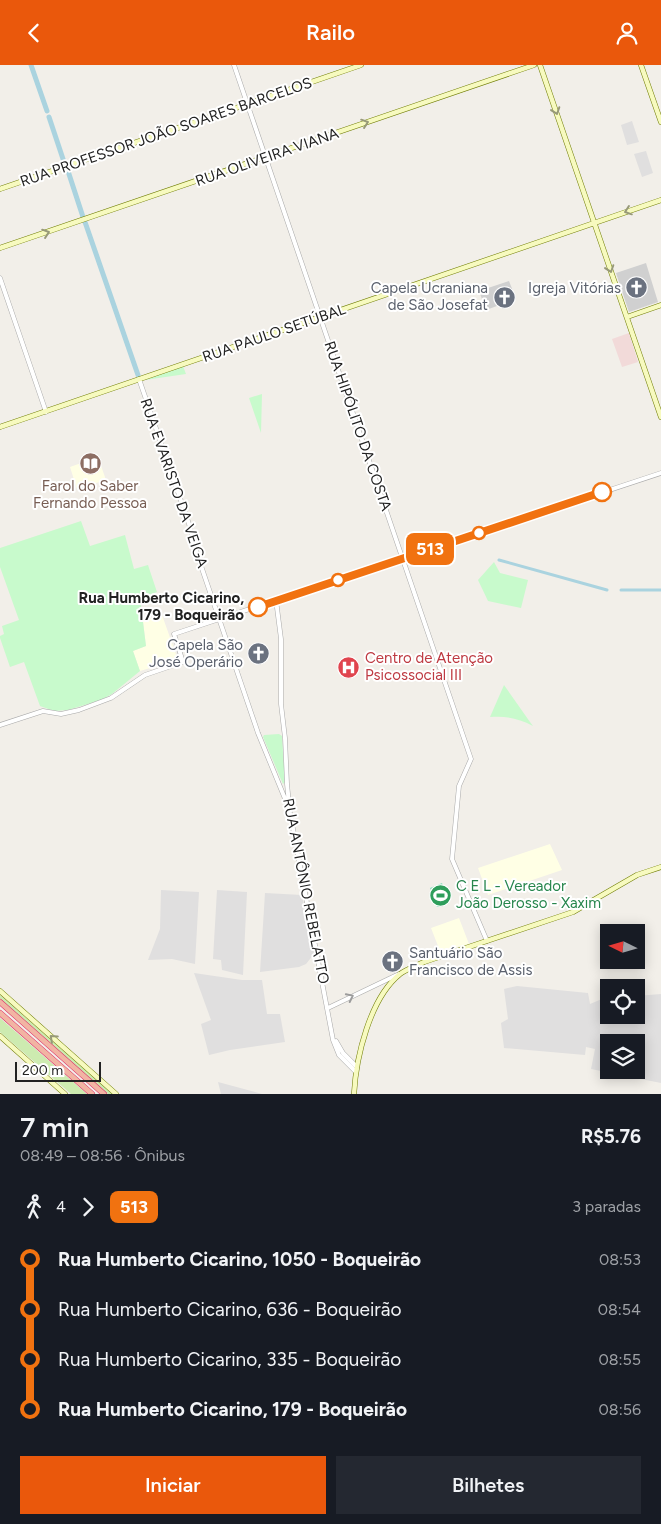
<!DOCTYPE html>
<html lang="pt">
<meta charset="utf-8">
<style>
:root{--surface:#171b24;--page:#242831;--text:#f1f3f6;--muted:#9ea1a6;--accent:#ea580c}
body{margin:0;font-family:Figtree,sans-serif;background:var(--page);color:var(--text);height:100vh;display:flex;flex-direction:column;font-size:19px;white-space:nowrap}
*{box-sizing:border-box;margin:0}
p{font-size:16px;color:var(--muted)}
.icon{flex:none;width:28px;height:28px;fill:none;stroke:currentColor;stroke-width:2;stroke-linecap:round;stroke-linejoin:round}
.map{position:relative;height:1029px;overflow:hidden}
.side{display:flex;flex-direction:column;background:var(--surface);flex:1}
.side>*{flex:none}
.badge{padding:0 10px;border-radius:8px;font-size:18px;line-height:32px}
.needle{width:32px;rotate:275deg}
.fabs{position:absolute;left:600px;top:859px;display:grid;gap:10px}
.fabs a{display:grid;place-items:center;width:45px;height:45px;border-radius:0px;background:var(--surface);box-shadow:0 2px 12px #0003;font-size:25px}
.scale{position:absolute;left:15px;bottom:12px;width:86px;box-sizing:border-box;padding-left:5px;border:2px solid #222;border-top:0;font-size:14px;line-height:18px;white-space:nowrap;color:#222;-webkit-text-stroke:4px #fff;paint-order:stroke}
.map>.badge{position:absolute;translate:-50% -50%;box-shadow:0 0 0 2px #fff}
.legs{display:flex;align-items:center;gap:8px;height:55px;padding:0 20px;font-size:16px}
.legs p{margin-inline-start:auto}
.head{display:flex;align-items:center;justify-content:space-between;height:85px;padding:0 20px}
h1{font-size:28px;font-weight:600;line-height:38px}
.cta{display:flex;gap:10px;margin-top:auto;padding:10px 20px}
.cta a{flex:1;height:58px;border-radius:0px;background:var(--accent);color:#fff;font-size:20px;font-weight:600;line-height:58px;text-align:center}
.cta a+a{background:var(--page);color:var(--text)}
ul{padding:0 20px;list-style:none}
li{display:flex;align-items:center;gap:18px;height:50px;font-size:19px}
li i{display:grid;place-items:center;width:8px;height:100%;margin:0 6px;background:currentColor}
li i::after{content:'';width:12px;height:12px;margin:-6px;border:4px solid;border-radius:50%;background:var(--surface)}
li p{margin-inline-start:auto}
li:first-child i{background:linear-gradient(#0000 50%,currentColor 0)}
li:last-child i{background:linear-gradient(currentColor 50%,#0000 0)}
header{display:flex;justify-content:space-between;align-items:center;height:65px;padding:0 20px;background:var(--accent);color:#fff;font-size:22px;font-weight:600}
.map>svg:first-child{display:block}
.residential{fill:#e0dfdf;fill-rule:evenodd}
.commercial{fill:#f2dad9}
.education{fill:#ffffe5}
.religious{fill:#d0d0d0}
.grass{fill:#cdebb0}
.park{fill:#c8facc}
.pitch{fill:#88e0be}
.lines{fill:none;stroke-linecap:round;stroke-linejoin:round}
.canal{stroke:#aad3df;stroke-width:3}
.river{stroke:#aad3df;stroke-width:5}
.tertiary-casing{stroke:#a9a9a9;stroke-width:5}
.secondary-casing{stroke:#707d05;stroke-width:5.5}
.trunk-casing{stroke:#dc2a67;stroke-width:6}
.tertiary{stroke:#fff;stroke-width:4}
.secondary{stroke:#f7fabf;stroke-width:4.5}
.trunk{stroke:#f2b4a3;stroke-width:5}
.oneway{stroke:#979978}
.oneway2{stroke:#9c9c9c}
.line-1-casing{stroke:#fff;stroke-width:11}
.line-1{stroke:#f17210;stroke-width:8}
.stop-1-dot{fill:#fff;stroke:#f17210;stroke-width:2.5}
.labels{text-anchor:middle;stroke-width:4;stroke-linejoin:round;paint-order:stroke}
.street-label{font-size:15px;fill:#222;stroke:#fff}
.worship-label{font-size:15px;fill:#5b616d;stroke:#fff;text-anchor:end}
.education-label{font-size:15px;fill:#785e54;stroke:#fff}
.stop-label{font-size:15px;font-weight:bold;fill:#222;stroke:#fff;text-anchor:end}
.health-label{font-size:15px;fill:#be3a42;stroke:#fff;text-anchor:start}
.leisure-label{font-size:15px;fill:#27864d;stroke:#fff;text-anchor:start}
</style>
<header><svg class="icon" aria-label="back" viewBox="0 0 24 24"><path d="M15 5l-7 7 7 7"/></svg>Railo<svg class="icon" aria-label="person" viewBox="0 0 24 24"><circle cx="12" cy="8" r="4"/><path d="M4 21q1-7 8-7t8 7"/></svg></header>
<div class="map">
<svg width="661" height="1029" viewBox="0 0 661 1029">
<rect width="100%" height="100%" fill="#f2efe9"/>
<path class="residential" d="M632 56 639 77 627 80 621 60Z
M646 86 653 108 642 112 634 89Z
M161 825 199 827 195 899 172 894 148 895 160 864Z
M217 825 247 827 243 910 222 905 221 895 213 894Z
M265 828 302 830 314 889 306 899 299 902 260 907Z
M194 908 242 915H262L267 949H280L285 977 230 985 209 990 201 959 211 955Z
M517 921 588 928 590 939 609 931V950H636V931L661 929V1018L591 1004 595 984 586 982 585 990 504 983 501 958 508 954 504 924ZM609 978H636V1005H609Z
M218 1017 262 1029H221Z"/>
<path class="commercial" d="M629 268 638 297 622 302 612 274Z"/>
<path class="education" d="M98 392 106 415 77 424 70 402Z
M162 550 178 595 140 606 133 586 146 581 143 556Z
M550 779 562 805 488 830 478 803Z
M459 853 469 879 440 886 431 863Z"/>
<path class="religious" d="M646 198 658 237 629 247 616 208Z
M509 216 516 234 486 245 479 226Z"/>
<path class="grass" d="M0 930 113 1029H108L0 934Z
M0 953 87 1029H71L0 967Z"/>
<path class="park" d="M183 301 186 309 145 315Z
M262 329 261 368 249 333Z
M81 456 90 481 125 470 134 504 148 500 157 527 140 533 146 581 133 586 140 606 112 629 101 635 68 645 54 646 40 641 24 597 10 602 0 573V571L4 569 2 561 19 555 0 502V483Z
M494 497 500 508 528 515 521 543 488 536 478 515Z
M504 620 530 657 533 661C518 653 507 651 490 652Z
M279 669 282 671 285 717 283 719 263 672 264 670Z"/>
<path class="pitch" d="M442 818 449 838 437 842 430 823Z"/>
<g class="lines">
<path class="canal" d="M499 495 607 525
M621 525H661"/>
<path class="river" d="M31 0 47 46
M49 52 64 97
M68 106 83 152
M85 157 138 310"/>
<defs>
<path id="tertiary" d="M234 0 471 694 459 721 452 794 487 876
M0 213 46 347
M139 314 189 459 197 489 258 668 288 741
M276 535 281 574V639L285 673 287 719 290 748 333 975 339 990 356 1007
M0 660 43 646 61 649 79 645 111 633 145 610 183 597 174 569 661 408
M328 943 399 909
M336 976 343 988 357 1002"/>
<path id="secondary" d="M540 0 661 352
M641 0 661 57
M0 124 361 0
M0 183 534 0
M627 252 661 240
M0 362 661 135
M0 926 116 1029
M0 971 65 1029
M354 1029C356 992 370 933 400 909 407 904 416 901 424 897L573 847 637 810 661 802"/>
<path id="trunk" d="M0 937 104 1029
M0 948 92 1029"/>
</defs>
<use href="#tertiary" class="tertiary-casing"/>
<use href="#secondary" class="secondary-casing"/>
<use href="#trunk" class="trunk-casing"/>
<use href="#tertiary" class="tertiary"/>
<use href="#secondary" class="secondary"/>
<use href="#trunk" class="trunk"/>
</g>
<defs><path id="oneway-chevron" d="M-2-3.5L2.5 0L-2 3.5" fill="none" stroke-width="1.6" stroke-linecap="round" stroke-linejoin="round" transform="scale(1.25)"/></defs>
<g class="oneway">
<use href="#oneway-chevron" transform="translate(556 46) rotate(71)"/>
<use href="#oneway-chevron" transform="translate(365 58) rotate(-19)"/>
<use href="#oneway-chevron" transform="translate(628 146) rotate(161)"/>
<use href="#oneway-chevron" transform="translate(46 168) rotate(-19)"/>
<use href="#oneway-chevron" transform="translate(610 204) rotate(71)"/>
<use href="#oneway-chevron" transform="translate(53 973) rotate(-138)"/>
</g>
<use class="oneway2" href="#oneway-chevron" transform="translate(350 932) rotate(-26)"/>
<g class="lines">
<defs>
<path id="line-1" d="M258 542 602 427"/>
</defs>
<use href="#line-1" class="line-1-casing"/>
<use href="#line-1" class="line-1"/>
</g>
<defs>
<symbol id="church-disc" viewBox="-11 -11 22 22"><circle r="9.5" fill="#6b7280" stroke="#fff"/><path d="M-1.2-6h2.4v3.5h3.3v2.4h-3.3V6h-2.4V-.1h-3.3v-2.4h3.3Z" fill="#fff"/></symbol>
<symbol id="library-disc" viewBox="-11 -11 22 22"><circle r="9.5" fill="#8d6e63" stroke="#fff"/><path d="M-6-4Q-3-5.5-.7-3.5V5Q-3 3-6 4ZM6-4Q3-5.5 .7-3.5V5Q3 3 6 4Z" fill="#fff"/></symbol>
<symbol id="hospital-disc" viewBox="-11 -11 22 22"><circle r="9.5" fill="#e0444e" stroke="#fff"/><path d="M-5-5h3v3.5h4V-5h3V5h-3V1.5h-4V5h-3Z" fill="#fff"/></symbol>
<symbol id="stadium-disc" viewBox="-11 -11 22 22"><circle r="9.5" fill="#2e9e5b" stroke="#fff"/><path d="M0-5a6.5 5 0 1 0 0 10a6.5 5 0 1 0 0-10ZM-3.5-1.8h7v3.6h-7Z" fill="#fff"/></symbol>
</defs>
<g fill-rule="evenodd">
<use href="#church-disc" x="624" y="210" width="25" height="25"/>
<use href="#church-disc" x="492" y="220" width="25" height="25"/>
<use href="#library-disc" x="78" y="386" width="25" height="25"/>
<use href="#church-disc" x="246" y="576" width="25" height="25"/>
<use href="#hospital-disc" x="336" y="590" width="25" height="25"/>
<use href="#stadium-disc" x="428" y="818" width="25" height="25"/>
<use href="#church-disc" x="380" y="884" width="25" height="25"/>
</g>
<g class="stop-1-dot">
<circle cx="602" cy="427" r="9"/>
<circle cx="479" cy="468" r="6"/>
<circle cx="338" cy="515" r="6"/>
<circle cx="258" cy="542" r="9"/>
</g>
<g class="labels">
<g class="street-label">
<text transform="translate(166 67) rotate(-19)" y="5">RUA PROFESSOR JOÃO SOARES BARCELOS</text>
<text transform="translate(267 92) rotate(-19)" y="5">RUA OLIVEIRA VIANA</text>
<text transform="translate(274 268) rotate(-19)" y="5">RUA PAULO SETÚBAL</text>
<text transform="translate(358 361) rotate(71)" y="5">RUA HIPÓLITO DA COSTA</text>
<text transform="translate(174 418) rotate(71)" y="5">RUA EVARISTO DA VEIGA</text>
<text transform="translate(306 826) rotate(79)" y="5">RUA ANTÔNIO REBELATTO</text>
</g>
<g class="worship-label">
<text x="488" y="228">Capela Ucraniana<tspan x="488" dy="17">de São Josefat</tspan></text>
<text x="621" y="228">Igreja Vitórias</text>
<text x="243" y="585">Capela São<tspan x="243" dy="17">José Operário</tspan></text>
<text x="409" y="893" text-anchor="start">Santuário São<tspan x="409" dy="17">Francisco de Assis</tspan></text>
</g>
<g class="education-label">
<text x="90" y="426">Farol do Saber<tspan x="90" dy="17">Fernando Pessoa</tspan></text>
</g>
<g class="stop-label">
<text x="244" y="538">Rua Humberto Cicarino,<tspan x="244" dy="17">179 - Boqueirão</tspan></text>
</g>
<g class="health-label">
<text x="365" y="598">Centro de Atenção<tspan x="365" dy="17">Psicossocial III</tspan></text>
</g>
<g class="leisure-label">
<text x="456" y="826">C E L - Vereador<tspan x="456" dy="17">João Derosso - Xaxim</tspan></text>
</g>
</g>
</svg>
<div class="fabs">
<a><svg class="needle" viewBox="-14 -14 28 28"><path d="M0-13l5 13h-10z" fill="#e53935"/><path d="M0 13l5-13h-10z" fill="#9ea1a6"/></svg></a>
<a><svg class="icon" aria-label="locate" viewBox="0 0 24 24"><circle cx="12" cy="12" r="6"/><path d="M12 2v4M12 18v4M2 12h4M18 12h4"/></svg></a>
<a><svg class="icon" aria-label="layers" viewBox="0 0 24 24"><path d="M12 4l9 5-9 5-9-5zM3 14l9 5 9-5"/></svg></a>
</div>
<div class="scale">200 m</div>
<b class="badge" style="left:430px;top:484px;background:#f17210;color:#fff">513</b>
</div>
<section class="side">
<div class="head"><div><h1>7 min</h1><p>08:49 – 08:56 · Ônibus</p></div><b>R$5.76</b></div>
<div class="legs"><svg class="icon" aria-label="walk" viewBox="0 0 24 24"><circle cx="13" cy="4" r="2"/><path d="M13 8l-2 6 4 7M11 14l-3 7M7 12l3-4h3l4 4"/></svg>4<svg class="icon" aria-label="forward" viewBox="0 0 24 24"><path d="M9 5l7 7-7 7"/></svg><b class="badge" style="background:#f17210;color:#fff">513</b><p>3 paradas</p></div>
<ul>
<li><i style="color:#f17210"></i><b>Rua Humberto Cicarino, 1050 - Boqueirão</b><p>08:53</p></li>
<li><i style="color:#f17210"></i><span>Rua Humberto Cicarino, 636 - Boqueirão</span><p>08:54</p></li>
<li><i style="color:#f17210"></i><span>Rua Humberto Cicarino, 335 - Boqueirão</span><p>08:55</p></li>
<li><i style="color:#f17210"></i><b>Rua Humberto Cicarino, 179 - Boqueirão</b><p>08:56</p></li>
</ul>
<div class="cta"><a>Iniciar</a><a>Bilhetes</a></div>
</section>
